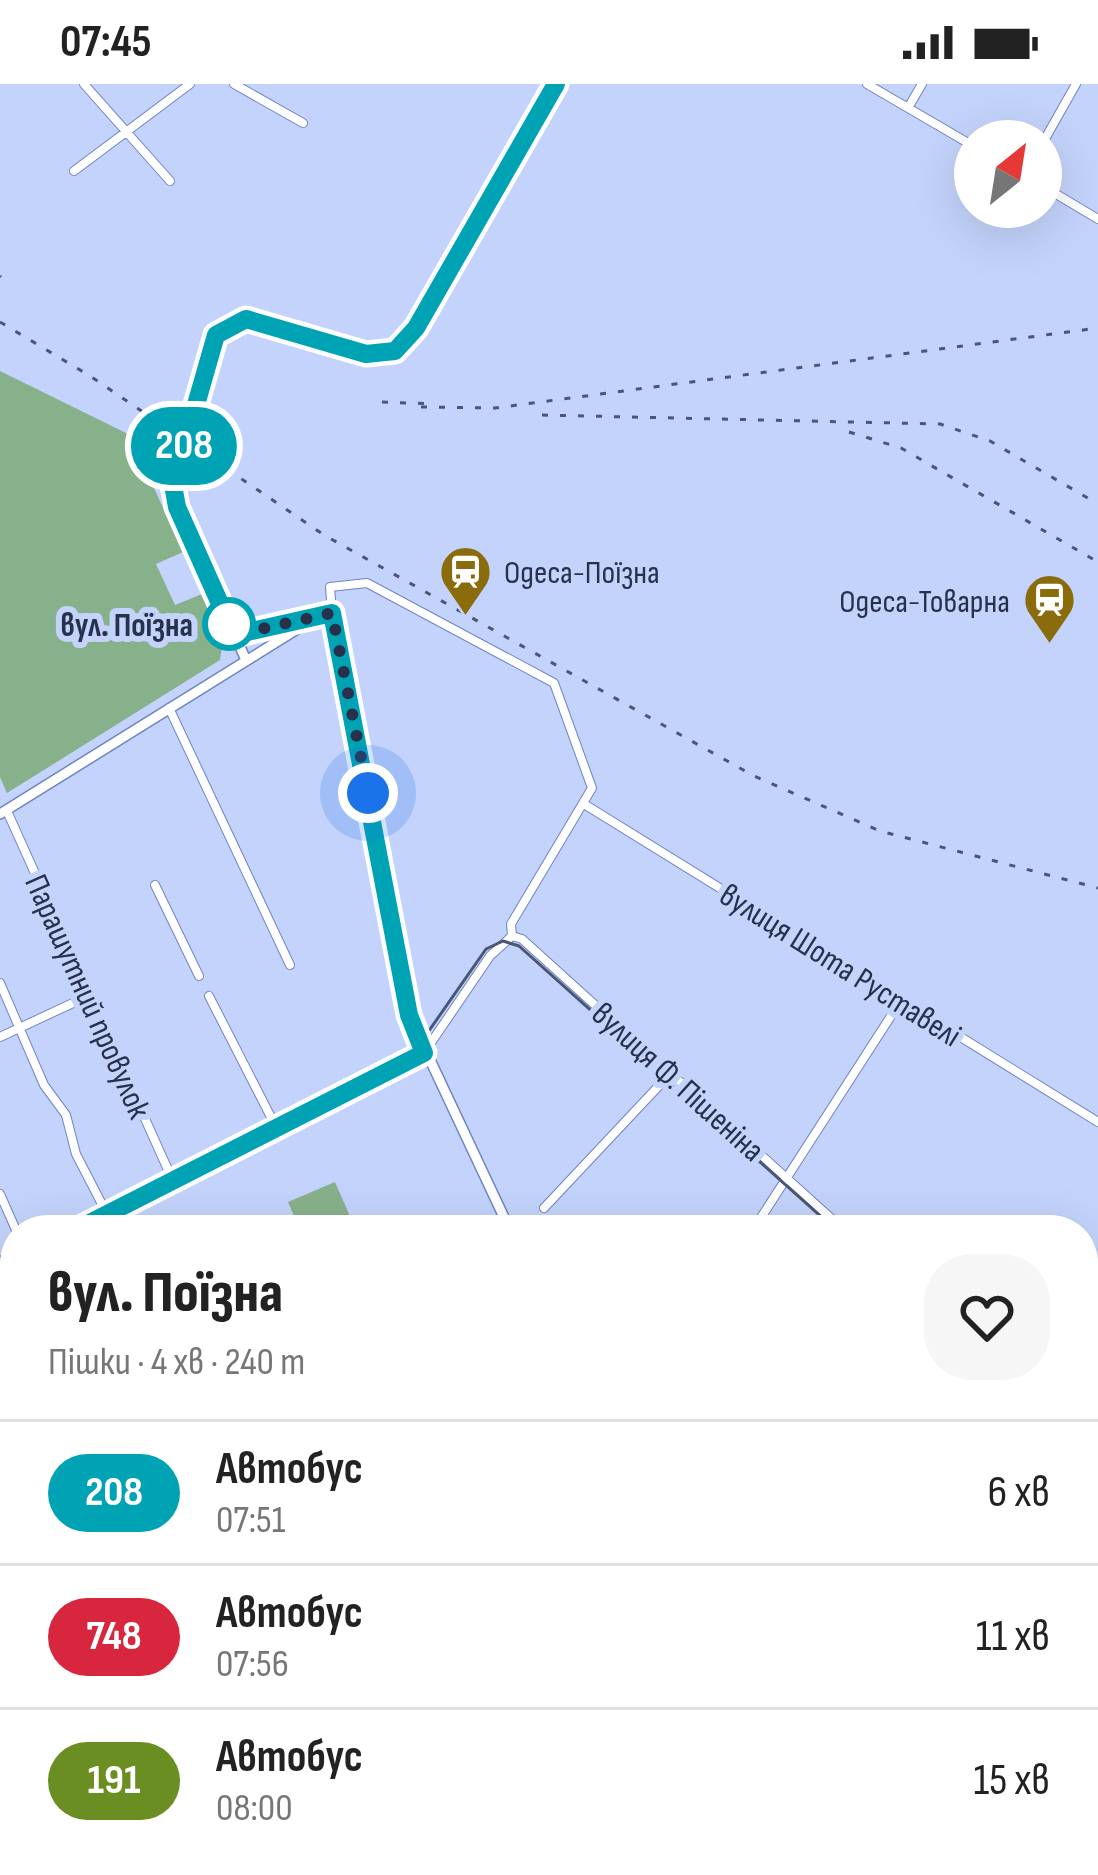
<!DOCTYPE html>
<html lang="uk">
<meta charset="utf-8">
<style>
:root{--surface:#fff;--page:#f6f6f6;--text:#222;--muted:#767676;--line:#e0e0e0}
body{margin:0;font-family:"Sofia Sans Condensed",sans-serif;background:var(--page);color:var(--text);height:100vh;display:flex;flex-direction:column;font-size:45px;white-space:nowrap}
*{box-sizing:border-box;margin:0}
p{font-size:39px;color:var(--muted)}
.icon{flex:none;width:66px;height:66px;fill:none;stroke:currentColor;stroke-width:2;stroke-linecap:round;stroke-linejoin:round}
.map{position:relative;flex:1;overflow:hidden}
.drawer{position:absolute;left:0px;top:1131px;width:1098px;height:660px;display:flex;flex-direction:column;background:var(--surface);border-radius:48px 48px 0 0;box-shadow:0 12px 48px #0002}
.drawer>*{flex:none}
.badge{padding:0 24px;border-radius:39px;font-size:42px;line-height:78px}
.needle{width:78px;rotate:30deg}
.tools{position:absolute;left:954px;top:36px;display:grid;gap:24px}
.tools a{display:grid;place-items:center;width:108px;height:108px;border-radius:50%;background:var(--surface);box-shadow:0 12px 48px #0002;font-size:60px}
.you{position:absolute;width:60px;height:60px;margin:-30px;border:9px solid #fff;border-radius:50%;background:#1a73e8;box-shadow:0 0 0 18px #1a73e833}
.map>.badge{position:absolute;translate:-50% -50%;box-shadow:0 0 0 6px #fff}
.round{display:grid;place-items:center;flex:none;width:126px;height:126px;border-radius:48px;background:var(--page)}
.head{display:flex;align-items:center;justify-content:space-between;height:204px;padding:0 48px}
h1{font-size:57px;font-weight:800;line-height:90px}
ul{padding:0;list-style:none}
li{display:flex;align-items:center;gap:36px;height:144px;padding:0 48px;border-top:3px solid var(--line)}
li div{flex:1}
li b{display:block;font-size:45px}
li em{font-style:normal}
li .badge{min-width:132px;font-weight:700;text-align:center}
.status{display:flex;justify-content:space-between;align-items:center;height:84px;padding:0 60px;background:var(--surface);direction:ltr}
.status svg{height:33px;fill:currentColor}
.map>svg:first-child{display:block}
.green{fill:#87b18b}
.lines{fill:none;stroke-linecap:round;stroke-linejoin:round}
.minor-casing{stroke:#6d85c3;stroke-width:10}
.tertiary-casing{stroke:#6d85c3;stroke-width:12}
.secondary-casing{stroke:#6d85c3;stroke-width:14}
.minor{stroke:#fff;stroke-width:8}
.tertiary{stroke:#fff;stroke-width:9}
.secondary{stroke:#e7ddc1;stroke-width:10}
.tram{stroke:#4a5673;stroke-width:3}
.rail{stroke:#4a5673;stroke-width:3;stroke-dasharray:6 12;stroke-linecap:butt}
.tertiary-bridge-casing{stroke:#6d85c3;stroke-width:12;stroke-linecap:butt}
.tertiary-bridge{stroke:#fff;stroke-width:9}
.line-casing{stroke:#fff;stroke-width:27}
.line{stroke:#00a3b4;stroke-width:18}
.walk{stroke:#27314b;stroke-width:12;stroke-dasharray:0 21.6}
.stop-dot{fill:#fff;stroke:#00a3b4;stroke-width:6}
.labels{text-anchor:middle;stroke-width:12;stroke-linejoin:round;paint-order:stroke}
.poi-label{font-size:33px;fill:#27314b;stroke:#c3d3fb;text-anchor:start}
.stop-label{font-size:33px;font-weight:bold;fill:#27314b;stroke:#c3d3fb;text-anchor:end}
.street-label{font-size:33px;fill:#27314b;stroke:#c3d3fb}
</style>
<div class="status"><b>07:45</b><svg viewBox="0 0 49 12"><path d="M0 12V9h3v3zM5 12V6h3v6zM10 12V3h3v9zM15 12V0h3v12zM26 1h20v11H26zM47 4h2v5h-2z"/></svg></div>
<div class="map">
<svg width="1098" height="1791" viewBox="0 0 1098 1791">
<rect width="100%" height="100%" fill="#c3d3fb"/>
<path class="green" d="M0 287 130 351 183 468 156 480 175 521 202 510 223 556 220 576 7 709 0 693Z
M335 1098 356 1146H300L288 1118Z"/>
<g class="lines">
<defs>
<path id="minor" d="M84 0 170 97
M234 0 303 39
M867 0 975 63
M908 24 922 0
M1041 62 1076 0
M74 87 190 0
M1041 101 1098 135
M332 529 330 503 367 499 554 599 592 704 511 840 512 852 490 872 424 969
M169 624 290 881
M584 720 1098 1038
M7 727 173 1097
M155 801 199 892
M512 852 522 855 844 1146
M0 899 44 1001 66 1031 76 1070 107 1130
M209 912 276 1043
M0 953 88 912
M0 1110 16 1146
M544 1124 670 990
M753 1146 900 918
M1083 1330 1098 1340
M1083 1583 1098 1558
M1083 1597 1098 1608
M217 1776 224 1791
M276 1776 283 1791
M490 1776 497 1791
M640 1776 648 1791
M1015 1776 1036 1791
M444 1791 476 1776
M964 1791 973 1776"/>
<path id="tertiary" d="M216 251 246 235 366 270 395 267 416 244 556 0
M173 401 177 423 246 576
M234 551 332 529 409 931 510 1146
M0 730 307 539
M76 1146 424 969
M0 1182 15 1175
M802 1776 809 1791"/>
<path id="secondary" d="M0 1607 15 1638
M79 1776 86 1791"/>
</defs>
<use href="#minor" class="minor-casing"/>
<use href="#tertiary" class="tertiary-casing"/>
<use href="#secondary" class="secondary-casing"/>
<use href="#minor" class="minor"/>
<use href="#tertiary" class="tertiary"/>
<use href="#secondary" class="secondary"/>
<path class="tram" d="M54 1146 419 961 486 865 503 857 519 862 836 1146
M0 1173 15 1166
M1083 1344 1098 1354"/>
<path class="rail" d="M0 192 1 193
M0 238 90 292 324 451 754 692 880 747 1098 804
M382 318 436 320
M421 323 495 324 1098 244
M542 331 940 340 990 357 1098 420
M849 348 901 364 1098 478"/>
<defs>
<path id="tertiary-bridge" d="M173 401 216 251"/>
</defs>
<use href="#tertiary-bridge" class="tertiary-bridge-casing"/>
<use href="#tertiary-bridge" class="tertiary-bridge"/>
</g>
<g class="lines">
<defs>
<path id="line" d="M76 1146 424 969 409 931 332 529 234 551 177 423 173 401 216 251 246 235 366 270 395 267 416 244 556 0"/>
</defs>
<use href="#line" class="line-casing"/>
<use href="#line" class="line"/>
<path class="walk" d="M229 540 234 551 332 529 368 709"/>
</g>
<defs>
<symbol id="station-pin" viewBox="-11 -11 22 30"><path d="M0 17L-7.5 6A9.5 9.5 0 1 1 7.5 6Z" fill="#8b6c0d" stroke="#c3d3fb"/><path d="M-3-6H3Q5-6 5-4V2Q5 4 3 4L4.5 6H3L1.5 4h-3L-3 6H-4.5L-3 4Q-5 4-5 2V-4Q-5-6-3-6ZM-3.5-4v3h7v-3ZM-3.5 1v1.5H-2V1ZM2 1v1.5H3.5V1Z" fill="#fff"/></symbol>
</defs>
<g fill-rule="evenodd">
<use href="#station-pin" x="436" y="458" width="59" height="81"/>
<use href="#station-pin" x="1020" y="486" width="59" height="81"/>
</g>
<circle class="stop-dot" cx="229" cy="540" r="24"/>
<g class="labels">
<g class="poi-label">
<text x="504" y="499">Одеса-Поїзна</text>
<text x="1010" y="528" text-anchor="end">Одеса-Товарна</text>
</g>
<g class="stop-label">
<text x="193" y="552">вул. Поїзна</text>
</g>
<g class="street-label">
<text transform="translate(841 880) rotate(32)" y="12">вулиця Шота Руставелі</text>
<text transform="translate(89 912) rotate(66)" y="12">Парашутний провулок</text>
<text transform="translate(679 997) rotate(42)" y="12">вулиця Ф. Пішеніна</text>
</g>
</g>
</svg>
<div class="tools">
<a><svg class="needle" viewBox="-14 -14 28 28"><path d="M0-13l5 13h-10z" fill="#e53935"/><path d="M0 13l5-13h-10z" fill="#767676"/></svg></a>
</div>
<div class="you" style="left:368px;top:709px"></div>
<b class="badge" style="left:184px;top:362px;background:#00a3b4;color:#fff">208</b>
<section class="drawer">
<div class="head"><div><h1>вул. Поїзна</h1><p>Пішки · 4 хв · 240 m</p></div><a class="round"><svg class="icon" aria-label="heart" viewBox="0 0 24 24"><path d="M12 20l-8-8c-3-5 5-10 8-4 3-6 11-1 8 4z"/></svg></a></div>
<ul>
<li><span class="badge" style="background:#00a3b4;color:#fff">208</span><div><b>Автобус</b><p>07:51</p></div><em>6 хв</em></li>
<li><span class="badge" style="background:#d7263d;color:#fff">748</span><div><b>Автобус</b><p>07:56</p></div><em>11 хв</em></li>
<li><span class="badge" style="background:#6b8e23;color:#fff">191</span><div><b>Автобус</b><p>08:00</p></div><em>15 хв</em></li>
</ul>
</section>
</div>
